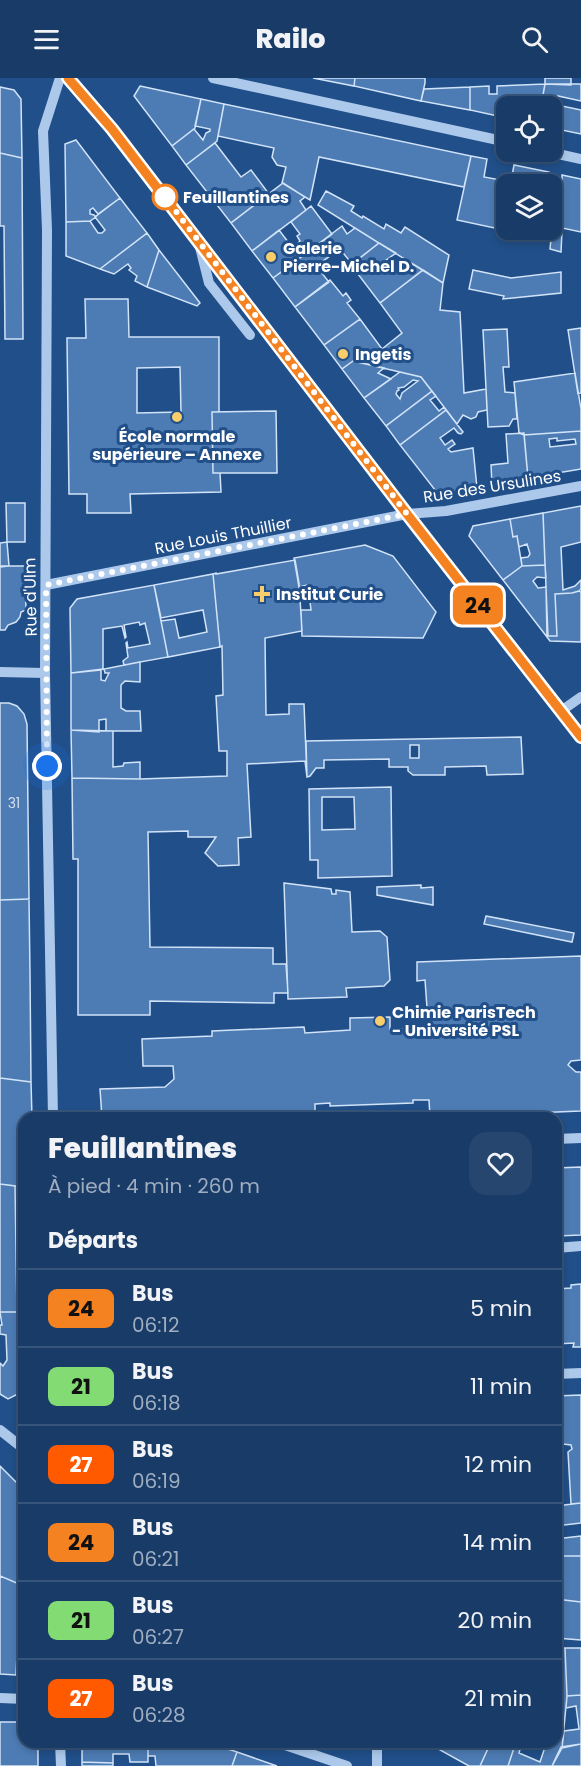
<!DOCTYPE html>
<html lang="fr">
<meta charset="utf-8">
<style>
:root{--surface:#193b67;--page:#264670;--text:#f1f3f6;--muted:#9fadc0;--line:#37557b}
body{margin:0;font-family:Poppins,sans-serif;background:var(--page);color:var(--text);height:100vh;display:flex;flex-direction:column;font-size:22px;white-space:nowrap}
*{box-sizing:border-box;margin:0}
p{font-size:20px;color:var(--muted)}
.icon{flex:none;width:33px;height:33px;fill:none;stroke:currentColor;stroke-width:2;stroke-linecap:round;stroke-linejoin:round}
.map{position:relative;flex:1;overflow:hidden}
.panel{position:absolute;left:18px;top:1034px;width:544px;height:636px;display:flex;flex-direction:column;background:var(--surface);border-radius:18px;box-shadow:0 3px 9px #0003,0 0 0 2px var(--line)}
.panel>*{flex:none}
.badge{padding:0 12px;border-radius:9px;font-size:21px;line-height:39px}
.buttons{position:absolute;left:496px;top:18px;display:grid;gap:12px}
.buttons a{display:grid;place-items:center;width:66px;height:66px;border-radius:12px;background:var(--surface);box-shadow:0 3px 9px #0003,0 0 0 2px var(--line);font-size:30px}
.you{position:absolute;width:30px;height:30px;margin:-15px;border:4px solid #fff;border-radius:50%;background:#1a73e8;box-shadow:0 0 0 9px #1a73e833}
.map>.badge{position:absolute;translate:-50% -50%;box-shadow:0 0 0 3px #fff}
h2{padding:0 30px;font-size:22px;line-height:54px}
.round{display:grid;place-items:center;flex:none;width:63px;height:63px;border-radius:18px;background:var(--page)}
.headline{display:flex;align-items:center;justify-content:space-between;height:102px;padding:0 30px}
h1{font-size:28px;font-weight:800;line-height:45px}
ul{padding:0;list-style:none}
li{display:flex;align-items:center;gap:18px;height:78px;padding:0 30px;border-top:2px solid var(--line)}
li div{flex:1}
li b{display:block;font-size:22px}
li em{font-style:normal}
li .badge{min-width:66px;font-weight:700;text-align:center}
header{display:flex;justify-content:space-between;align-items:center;height:78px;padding:0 30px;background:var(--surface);font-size:27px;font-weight:800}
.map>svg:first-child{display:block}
.building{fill:#4d7bb3;stroke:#d1e3f8;stroke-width:1.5;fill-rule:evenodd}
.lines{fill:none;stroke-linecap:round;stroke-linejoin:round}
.minor{stroke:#acc9eb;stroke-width:10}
.line-casing{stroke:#fff;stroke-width:14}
.line{stroke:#f58220;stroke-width:9}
.walk{stroke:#fff;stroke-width:6;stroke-dasharray:0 10.8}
.stop-dot{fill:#fff;stroke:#f58220;stroke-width:3}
.poi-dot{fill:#f8ce6d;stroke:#214f89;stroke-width:2}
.labels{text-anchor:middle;stroke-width:6;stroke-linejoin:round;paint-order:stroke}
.number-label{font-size:14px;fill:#d2deec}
.stop-label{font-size:16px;font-weight:bold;fill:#fff;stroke:#214f89;text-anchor:start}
.poi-label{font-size:16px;font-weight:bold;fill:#fff;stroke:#214f89;text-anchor:start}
.street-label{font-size:16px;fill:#fff;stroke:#214f89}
</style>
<header><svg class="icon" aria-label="menu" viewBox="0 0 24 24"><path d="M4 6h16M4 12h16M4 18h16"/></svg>Railo<svg class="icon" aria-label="search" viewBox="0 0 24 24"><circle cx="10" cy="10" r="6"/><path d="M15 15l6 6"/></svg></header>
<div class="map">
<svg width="581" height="1688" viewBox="0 0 581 1688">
<rect width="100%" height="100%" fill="#214f89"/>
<path class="building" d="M313 0H355L354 8Z
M355 0H425V5L421 23 354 8Z
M545 0H571V7L545 6Z
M545 6H581V23L558 18 557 27 581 32V56L552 50V28H541Z
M545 6 541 28H507V40L470 32V9L489 8V16H497V8Z
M140 8 201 21 195 50 172 68 134 18Z
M0 9 14 12 21 21 22 80 0 75Z
M470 9V32L421 23 424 11Z
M201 21 224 26 217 63 186 87 172 68 194 51 203 62 206 55 210 53V51L195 48Z
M224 26 471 78 464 109 319 79 310 122 282 105 286 89 277 87 272 79 274 70 218 58Z
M76 62 120 120 98 136 93 130 90 132V136L94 137 96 139 90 143 66 144 65 66Z
M215 65 241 99 251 92 269 116 231 145 186 87Z
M0 75 22 80 23 261H5L4 148H0Z
M471 78 487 81 484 99 511 104 514 87 549 94V106H507V152H539L537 159 457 142Z
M562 97 581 101V154L562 150Z
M283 105 305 119 300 123 306 132 252 173 231 145Z
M326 113 354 128 351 133 362 140 363 138 384 151 386 146 401 155 405 149 449 177 443 205 318 127Z
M120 120 147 155 100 191 66 178V144L90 143 98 155H102L105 152 95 139Z
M311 128 332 156 273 200 252 173 279 152 295 173 297 171V166L300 163 297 158 300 156 291 144Z
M342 148 347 156 355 150 379 165 352 186 340 171 316 188 329 204 295 229 273 200 290 188 294 194 302 188 297 182Z
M552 151 562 153 561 174 550 171Z
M147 155 159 172 147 209 135 203 137 198 129 192 131 190 128 186 114 196 100 191Z
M379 165 396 175 385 183 393 194 408 183 423 192 380 225 351 187Z
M159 172 200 225 197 228 147 209Z
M423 192 443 205 440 232 460 234 464 315 486 311 487 332 478 334 476 339 471 341 463 337 457 346 421 299 353 283 342 291 324 267 360 241 382 271 402 255 380 225Z
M473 192 511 200 561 194V215L503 221 504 218 469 211Z
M330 202 343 218 346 215 351 222 347 225 360 241 324 267 295 229Z
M85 221H128L129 259H219V334H212L213 395H220L221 414 130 416 131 435H87V416H69L67 260H86ZM180 289 181 334 137 335V290Z
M581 250V315L578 316 568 252Z
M507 251 509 289H503L505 314 515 315 517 341H513L509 348 488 349 483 252Z
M353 283 384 290 378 295 391 301 364 320 342 291Z
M400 294 421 299 432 313 386 348 364 320ZM413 302 418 303 402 315 400 321 396 316 397 313 399 312 398 310 404 309Z
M575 295 581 331V353L524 357 519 355 514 304Z
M432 313 436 318 430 322 439 333 444 329 446 332 400 367 386 348Z
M446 332 463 354 461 356 458 355 454 350 440 360 445 367 452 362 455 366 448 371 451 374 473 370 477 410 445 416 435 412 400 367Z
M276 333 277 395H213L212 334Z
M581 353V391L528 400 524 357ZM557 360V363L575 361 576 366 550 369 549 361Z
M524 355 528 400 492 407 491 387 508 385 506 356Z
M6 425H25V464H7Z
M581 428V464L561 469 563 512 575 508 581 502V511L579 513 572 515 555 516 557 558H548L543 435Z
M543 435 545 487 522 488 521 480 528 479 530 476 527 466 519 469 517 458 513 459 510 441Z
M510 441 513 459 517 458 522 488 503 502 469 458 473 448Z
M7 464 9 488H0V465Z
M365 467 393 478 436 534 423 560 302 558 301 532H311L308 507 299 509 294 480Z
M295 482 299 505 302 553 265 560 266 637 289 636V626H304L307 699 305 683 247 686 251 759 238 760 239 787 218 788 205 775 216 759H188V753L148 754 150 869 273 870V886H286L288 915H274V925L150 923V937H78V781H73L72 700 140 701 227 698V673H219L216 618 223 617 222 568 220 569 213 496 216 495V496Z
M545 487 546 500 537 499 533 503 538 510 546 509 547 559 503 502 522 488Z
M9 488H25L26 532 21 534 20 539 16 544 8 547 5 552H0V489Z
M213 496 220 569 168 579 161 543 175 541 179 560 207 554 203 532 161 540 154 507Z
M154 507 168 579 124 587 123 583 128 579 126 565 127 564 128 570 150 566 145 545 140 547 139 544 124 547 126 559 125 560 122 548 103 551V591L71 595 70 530 77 521Z
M579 513 581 514V564L550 563 547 559 548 558H557L555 516 572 515Z
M140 584V604L125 603 121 607V630L126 633H140L141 653H106V641L99 642V654L71 652V595L101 592V602L105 603 109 595H105L104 591Z
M0 625H9L17 628 24 636 27 646 29 821 0 822Z
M71 652 113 653V689L123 688 124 685 140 684V701L72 700Z
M521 659 523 696 487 697 486 688 445 689V697H413L408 693V689H389V681L324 682V690H316L310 698 307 699 306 663ZM410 667H419V680H410Z
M391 709 392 798 318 800V782H310L309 711ZM322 719H354L355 751 322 752Z
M284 805 331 811 332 816H336V812L350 814 352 854 380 853 387 859 390 902 384 908 346 910 347 919 288 921Z
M421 807V810L433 809V827L377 817V809Z
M29 821 30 896 31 1004 0 1000V822Z
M486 838 574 855 572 864 484 846Z
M581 878V982L571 983 568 987 576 994H581V1033L430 1039 429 1022H413V1025L330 1028V1025L315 1026V1040H102L100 1011 165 1009 174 1001 173 988H143L142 961 212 958V953L304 949 305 955 350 952V940L390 939V951L428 950 427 940 407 941 406 931 427 930 425 902 417 903V884Z
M0 1000 31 1004 32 1040H24V1109L0 1106Z
M581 1089V1157L558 1158 556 1090Z
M0 1106 15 1108 17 1234H0Z
M15 1108 24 1109V1313L8 1321 0 1316V1285L3 1288 7 1282 6 1257 0 1256V1247H2L0 1234H17Z
M581 1206V1269H573L574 1265 556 1266V1211L571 1210V1207Z
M581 1317V1425L571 1426 568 1374 572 1371 571 1367 563 1366V1377L556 1379V1318Z
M0 1388 24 1412V1508L0 1498Z
M581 1425V1445L556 1448V1428Z
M581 1458V1478H556V1461Z
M556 1478H581V1524L556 1521Z
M0 1498 24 1508V1576L17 1577 16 1597 0 1596Z
M556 1521 581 1524V1562L556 1560Z
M556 1570H565L567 1618 562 1670 552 1688H508L516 1664H522L519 1675 540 1684 546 1666 542 1664H556Z
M565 1570H581V1617L567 1618Z
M581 1617V1666L562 1670 564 1653 579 1651 576 1628 566 1630 567 1618Z
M0 1644H24V1664H38V1688H0Z
M82 1664H148V1684H130L129 1676H113V1685L82 1684Z
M148 1664H207L237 1674 232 1688H156L155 1678H148Z
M443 1664H491L480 1688H469L440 1672Z
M491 1664H516L508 1688H480Z
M581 1666V1688H552L561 1669Z
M237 1674 277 1688H232Z
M82 1684 113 1685V1688H82Z"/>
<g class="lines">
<path class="minor" d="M68 0 102 37 407 436 581 658
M213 0 507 64
M549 74 581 81
M200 169 209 205 250 257
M46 507 407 436 446 433 581 408
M0 594 45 595
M561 633 581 619
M53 1040 45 595 47 152 43 53 60 0
M556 1061 581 1060
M556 1170 581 1168
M556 1296 581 1295
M0 1352 24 1371
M0 1620 24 1621
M60 1664 61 1688
M276 1664 347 1688
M376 1664 377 1666V1688"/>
</g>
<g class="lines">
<defs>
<path id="line" d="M68 0 112 51 407 436 581 659"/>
</defs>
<use href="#line" class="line-casing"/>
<use href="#line" class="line"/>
<path class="walk" d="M47 688 46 507 407 436 165 119"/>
</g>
<circle class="stop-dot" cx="165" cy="119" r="12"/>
<g class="poi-dot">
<circle cx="271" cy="179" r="6"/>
<circle cx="343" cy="276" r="6"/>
<circle cx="177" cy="339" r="6"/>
<path d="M259 507h6v6h6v6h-6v6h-6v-6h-6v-6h6z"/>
<circle cx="380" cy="943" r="6"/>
</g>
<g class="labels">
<g class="number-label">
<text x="14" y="730">31</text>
</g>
<g class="stop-label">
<text x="183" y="125">Feuillantines</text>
</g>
<g class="poi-label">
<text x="283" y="176">Galerie<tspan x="283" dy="18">Pierre-Michel D.</tspan></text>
<text x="355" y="282">Ingetis</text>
<text x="177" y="364" text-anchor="middle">École normale<tspan x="177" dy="18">supérieure – Annexe</tspan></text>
<text x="276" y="522">Institut Curie</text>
<text x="392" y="940">Chimie ParisTech<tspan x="392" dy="18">- Université PSL</tspan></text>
</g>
<g class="street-label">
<text transform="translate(492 408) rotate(-9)" y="6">Rue des Ursulines</text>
<text transform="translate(223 457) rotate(-11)" y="6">Rue Louis Thuillier</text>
<text transform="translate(30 519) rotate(-91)" y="6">Rue d'Ulm</text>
</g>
</g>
</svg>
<div class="buttons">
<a><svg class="icon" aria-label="locate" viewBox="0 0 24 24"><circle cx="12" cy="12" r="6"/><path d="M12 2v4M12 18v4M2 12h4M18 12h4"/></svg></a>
<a><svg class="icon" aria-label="layers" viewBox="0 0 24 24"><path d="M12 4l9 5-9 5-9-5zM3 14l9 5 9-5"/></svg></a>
</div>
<div class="you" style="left:47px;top:688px"></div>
<b class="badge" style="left:478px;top:527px;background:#f58220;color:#111">24</b>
<section class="panel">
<div class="headline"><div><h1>Feuillantines</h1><p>À pied · 4 min · 260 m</p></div><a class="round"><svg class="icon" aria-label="heart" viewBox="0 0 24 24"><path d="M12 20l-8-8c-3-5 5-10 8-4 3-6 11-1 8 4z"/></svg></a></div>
<h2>Départs</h2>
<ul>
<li><span class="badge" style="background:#f58220;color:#111">24</span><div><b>Bus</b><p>06:12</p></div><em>5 min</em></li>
<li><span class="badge" style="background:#82dc73;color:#111">21</span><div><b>Bus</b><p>06:18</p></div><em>11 min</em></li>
<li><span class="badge" style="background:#ff5a00;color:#fff">27</span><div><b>Bus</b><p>06:19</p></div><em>12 min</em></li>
<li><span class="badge" style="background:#f58220;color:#111">24</span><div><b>Bus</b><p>06:21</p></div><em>14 min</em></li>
<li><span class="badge" style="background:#82dc73;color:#111">21</span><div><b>Bus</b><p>06:27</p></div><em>20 min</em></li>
<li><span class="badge" style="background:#ff5a00;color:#fff">27</span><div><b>Bus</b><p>06:28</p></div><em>21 min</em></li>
</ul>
</section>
</div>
